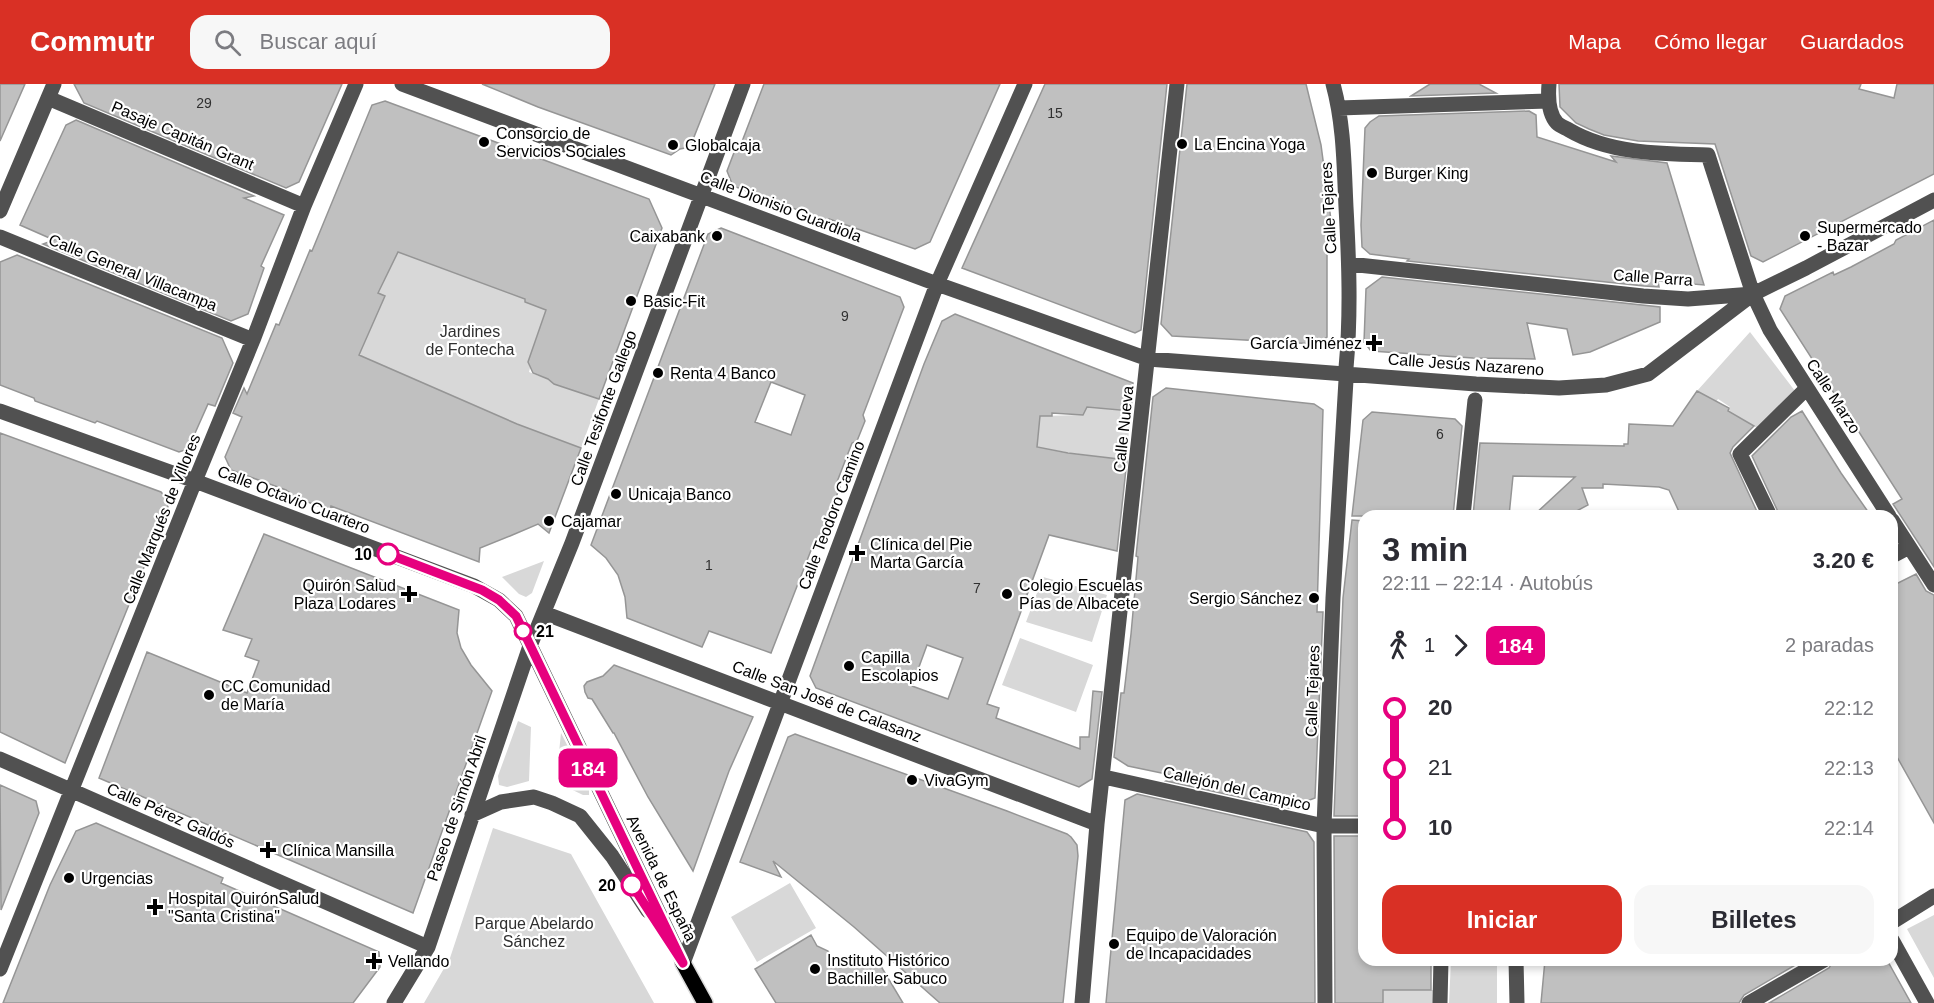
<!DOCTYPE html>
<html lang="es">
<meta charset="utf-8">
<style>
:root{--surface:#fff;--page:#f7f7f7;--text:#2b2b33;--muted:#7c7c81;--accent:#d93025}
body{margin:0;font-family:Arial,sans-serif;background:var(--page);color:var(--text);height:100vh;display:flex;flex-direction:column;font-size:22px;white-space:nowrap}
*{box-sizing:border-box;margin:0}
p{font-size:20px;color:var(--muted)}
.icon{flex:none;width:33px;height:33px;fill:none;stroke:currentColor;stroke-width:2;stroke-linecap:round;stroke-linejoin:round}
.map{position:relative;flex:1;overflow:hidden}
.details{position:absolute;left:1358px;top:426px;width:540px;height:456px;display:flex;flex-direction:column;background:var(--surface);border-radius:18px;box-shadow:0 3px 9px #0003}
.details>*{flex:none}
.badge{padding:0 12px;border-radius:9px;font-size:21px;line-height:39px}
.map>.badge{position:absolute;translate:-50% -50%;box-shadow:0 0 0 3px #fff}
.legs{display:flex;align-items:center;gap:9px;height:66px;padding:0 24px;font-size:20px}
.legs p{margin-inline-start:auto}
.summary{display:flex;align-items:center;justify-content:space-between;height:102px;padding:0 24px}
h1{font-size:33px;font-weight:700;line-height:45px}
.action{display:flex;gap:12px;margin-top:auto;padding:12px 24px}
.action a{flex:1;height:69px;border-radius:18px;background:var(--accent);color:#fff;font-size:24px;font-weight:700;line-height:69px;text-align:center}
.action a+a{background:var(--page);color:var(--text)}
ul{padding:0 24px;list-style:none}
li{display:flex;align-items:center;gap:21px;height:60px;font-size:22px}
li i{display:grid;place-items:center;width:9px;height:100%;margin:0 8px;background:currentColor}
li i::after{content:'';width:15px;height:15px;margin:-8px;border:4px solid;border-radius:50%;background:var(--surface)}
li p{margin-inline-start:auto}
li:first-child i{background:linear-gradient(#0000 50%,currentColor 0)}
li:last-child i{background:linear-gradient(currentColor 50%,#0000 0)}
header{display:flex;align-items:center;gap:36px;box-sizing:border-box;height:84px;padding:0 30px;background:var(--accent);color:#fff}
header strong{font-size:28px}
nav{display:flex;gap:33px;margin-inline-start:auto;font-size:21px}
.search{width:420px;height:54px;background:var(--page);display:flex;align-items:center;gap:15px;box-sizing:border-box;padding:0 21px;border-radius:18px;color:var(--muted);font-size:22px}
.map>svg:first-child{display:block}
.green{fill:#d8d8d8}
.building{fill:#c0c0c0;stroke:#959595;stroke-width:1.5;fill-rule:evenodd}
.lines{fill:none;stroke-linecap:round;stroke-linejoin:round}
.major-casing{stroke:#dbdbdb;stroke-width:18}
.minor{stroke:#515151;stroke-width:15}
.major{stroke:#000;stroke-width:15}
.line-1-casing{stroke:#fff;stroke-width:14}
.line-1{stroke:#e6007e;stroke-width:9}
.poi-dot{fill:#000;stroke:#fff;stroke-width:2}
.stop-1-dot{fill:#fff;stroke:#e6007e;stroke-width:3}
.labels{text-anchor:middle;stroke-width:4.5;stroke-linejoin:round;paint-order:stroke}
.number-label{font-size:14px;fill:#303030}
.poi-label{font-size:16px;fill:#000;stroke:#fff;text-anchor:start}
.street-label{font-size:16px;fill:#000;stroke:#fff}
.park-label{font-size:16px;fill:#2f2f2f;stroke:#fff}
.stop-label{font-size:16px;font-weight:bold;fill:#000;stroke:#fff;text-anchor:end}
</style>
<header>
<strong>Commutr</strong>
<div class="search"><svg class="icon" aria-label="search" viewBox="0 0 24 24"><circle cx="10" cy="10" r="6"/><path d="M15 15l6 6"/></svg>Buscar aquí</div>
<nav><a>Mapa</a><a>Cómo llegar</a><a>Guardados</a></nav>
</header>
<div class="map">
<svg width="1934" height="919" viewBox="0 0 1934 919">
<rect width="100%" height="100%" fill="#fff"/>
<path class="green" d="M398 168 525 215V218L546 226 528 278 530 284 529 288 539 292 542 286 568 304 599 315 581 364 517 340 359 271 378 209Z
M1750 248 1795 307 1757 344 1728 327 1730 323 1718 315 1716 318 1697 307Z
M1087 323 1131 327 1126 376 1071 369 1037 363 1040 332 1083 331Z
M544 477 532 509 526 513 519 510 502 493Z
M1043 493 1107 511 1092 558 1026 538Z
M1020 554 1093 581 1076 628 1002 601Z
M518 637 531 643 529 697 507 703 499 701 498 692Z
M561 649 589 704V711H583L556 698Z
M493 744 571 770 654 919H424L450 874Z
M790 799 816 844 757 878 731 833Z
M1934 831V894L1907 845Z
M1451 876H1497V919H1449Z
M1383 906H1433V919H1383Z"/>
<path class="building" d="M0 0H25L0 57Z
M74 0H342L299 98 286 104 84 19Z
M482 0H715L690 63 680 65 671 71 538 23Z
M764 0H1000L930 158 915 165 829 135 828 137 733 102 727 87 735 66 738 68Z
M1045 0H1167L1141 246 1135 249 962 184Z
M1187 0H1306L1321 61 1333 151 1327 154V253L1317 260 1172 252 1161 240Z
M1430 0H1479L1496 9 1411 12Z
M1559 0H1861L1859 5 1894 14 1897 0H1934V90L1763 178 1751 172 1715 60 1638 57 1604 51 1589 45 1576 39 1560 23Z
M385 17 649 115 662 144 599 315 554 300 548 295 533 289 528 278 546 226 525 218V215L398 168 378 209 385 212 359 271 517 340 581 364 549 449 538 440 510 452 480 464 479 478 331 422 330 426 288 411 289 408 286 406 231 386 225 373 242 333 233 329 244 304 247 310 276 240 279 241 310 166 312 167 372 21Z
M1529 27 1536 31 1537 53 1616 78 1611 72 1667 79 1704 201 1658 197 1659 203 1644 202 1407 177 1409 175 1370 170 1362 163 1361 141 1365 44 1370 38 1379 32Z
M76 36 254 112 244 114 284 131 261 182 264 184 248 230 231 237 43 160 54 156 20 141 66 41Z
M1934 136V483L1893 420 1902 415 1780 225 1785 212 1833 188 1834 191 1851 183 1894 160 1896 156Z
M721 144 900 213 904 223 863 331 865 337 857 357 852 359 837 398 840 403 820 454 815 456 771 569 709 547 702 563 627 534 625 513 618 491 606 474 591 461 708 150ZM771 298 805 311 791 351 755 338Z
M17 171 222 254 233 279 215 322 208 320 188 365 179 368 97 337 95 339 35 317 34 314 0 301V178Z
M1382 193 1660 223V238L1590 268 1573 271 1567 245 1527 239 1535 275 1473 274 1371 267 1364 258 1366 205Z
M955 230 1133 299 1131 327 1087 323 1083 331 1052 329V332H1040L1037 363 1068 369 1127 376 1117 467 1049 451 987 620 999 624 996 634 1080 665V653H1089L1093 607 1102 608 1092 695 1079 703 816 604 810 592 924 280 942 237ZM927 561 963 574 948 615 912 602Z
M1166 304 1314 320 1323 326 1317 528H1323L1315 714 1289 724 1166 697 1176 692 1128 682 1114 673 1121 609H1124L1131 550 1138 473 1136 472 1153 313Z
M1697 307 1729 324 1728 327 1754 342 1733 363 1730 369 1759 432H1681L1669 406 1659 403 1603 400V404H1582L1588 421 1567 432H1533L1575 393 1513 392 1509 432H1473L1480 359 1624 362V360H1628L1629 340 1673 342Z
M1802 327 1841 389 1871 432H1780L1752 372 1791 333Z
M1372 328 1455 335 1462 342 1453 432H1352L1363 336Z
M0 349 161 408 167 415 168 424 65 679 0 648Z
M1352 436 1364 437V732H1334L1343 514Z
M264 450 459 526 457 549 461 564 471 581 492 607 413 829 99 694 147 568 247 609 259 577 245 572 252 555 223 546Z
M1916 490 1926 507 1934 511V739L1892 664V502Z
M614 581 753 633 729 687 693 787 648 713 614 649H613L592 615 588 614 585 608 584 602 587 598 603 592Z
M795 650 1007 727 1067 750 1071 753 1077 761 1078 772 1063 919H940L854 843 773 777 781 793 740 778 788 653Z
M0 701 36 717 39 729 1 826Z
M1137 710 1307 748 1314 758 1315 919H1106L1125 716Z
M96 739 223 794 221 799 379 868 380 883 353 919H3L50 801 76 747Z
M1334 752H1364V876H1431V906H1383V919H1335Z
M811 851 817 862 828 867 839 884 858 874 879 879 903 919H776L755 885Z
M1545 876H1804L1744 911 1739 919H1541Z
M1834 876H1887L1911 919H1769L1829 884Z"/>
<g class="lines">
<defs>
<path id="major" d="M683 879 705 919"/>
</defs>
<use href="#major" class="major-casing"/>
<path class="minor" d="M402 0 937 200 1148 275 1476 300 1559 304 1606 301 1648 290 1753 210
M1333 0C1344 40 1344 82 1346 123 1349 177 1351 231 1346 284
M1549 0C1548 12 1548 29 1557 39 1560 42 1566 44 1569 46 1610 70 1662 70 1708 71L1753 210 1770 246 1889 432
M48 14 304 122
M1339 24 1548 17
M0 127 54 0
M0 153 253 256
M1349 180 1643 212 1688 215 1753 210 1806 184 1934 116
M0 327 195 397 474 502 499 516 516 532 683 879
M1463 432 1475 316
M1770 432 1740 370 1807 304
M1892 436 1934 501
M1892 472 1909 463
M544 529 1097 740
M0 675 428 863
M1104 693 1324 742H1364
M472 731 501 718 534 713 552 719 580 732 612 772 648 827
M1892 838 1934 812
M1892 856 1927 919
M1516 876 1517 919
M683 879 937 200 1025 0
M0 885 195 397 253 256 304 122 356 0
M394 919 428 863 530 562 572 459 743 0
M1082 919 1097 740 1177 0
M1325 919 1324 742 1333 514 1346 296
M1440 919 1441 876
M1749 919 1824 876"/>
<use href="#major" class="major"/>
</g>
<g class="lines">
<defs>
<path id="line-1" d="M388 470 482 506 499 516 516 532 683 879 632 801"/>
</defs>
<use href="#line-1" class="line-1-casing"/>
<use href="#line-1" class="line-1"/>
</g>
<g class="poi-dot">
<circle cx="484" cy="58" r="6"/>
<circle cx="1182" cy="60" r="6"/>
<circle cx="673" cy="61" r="6"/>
<circle cx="1372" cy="89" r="6"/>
<circle cx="717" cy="152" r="6"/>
<circle cx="1805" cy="152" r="6"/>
<circle cx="631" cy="217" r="6"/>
<path d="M1371 250h6v6h6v6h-6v6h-6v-6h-6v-6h6z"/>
<circle cx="658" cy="289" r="6"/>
<circle cx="616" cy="410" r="6"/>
<circle cx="549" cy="437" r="6"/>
<path d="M854 460h6v6h6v6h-6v6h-6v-6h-6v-6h6z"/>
<path d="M406 501h6v6h6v6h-6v6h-6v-6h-6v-6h6z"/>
<circle cx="1007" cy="510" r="6"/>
<circle cx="1314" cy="514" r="6"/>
<circle cx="849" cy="582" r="6"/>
<circle cx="209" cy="611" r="6"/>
<circle cx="912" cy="696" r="6"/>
<path d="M265 757h6v6h6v6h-6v6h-6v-6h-6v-6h6z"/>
<circle cx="69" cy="794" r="6"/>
<path d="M152 814h6v6h6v6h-6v6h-6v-6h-6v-6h6z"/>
<circle cx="1114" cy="860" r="6"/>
<path d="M371 868h6v6h6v6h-6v6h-6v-6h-6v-6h6z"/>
<circle cx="815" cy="885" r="6"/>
</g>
<g class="stop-1-dot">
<circle cx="388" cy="470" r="10"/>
<circle cx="523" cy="547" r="8"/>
<circle cx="632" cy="801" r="10"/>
</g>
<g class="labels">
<g class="number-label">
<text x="204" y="24">29</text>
<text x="1055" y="34">15</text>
<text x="845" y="237">9</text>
<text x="1440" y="355">6</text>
<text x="709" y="486">1</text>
<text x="977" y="509">7</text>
</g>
<g class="poi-label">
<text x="496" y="55">Consorcio de<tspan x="496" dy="18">Servicios Sociales</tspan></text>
<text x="1194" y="66">La Encina Yoga</text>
<text x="685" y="67">Globalcaja</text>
<text x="1384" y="95">Burger King</text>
<text x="1817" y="149">Supermercado<tspan x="1817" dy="18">- Bazar</tspan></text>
<text x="705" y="158" text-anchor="end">Caixabank</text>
<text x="643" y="223">Basic-Fit</text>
<text x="1362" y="265" text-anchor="end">García Jiménez</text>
<text x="670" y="295">Renta 4 Banco</text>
<text x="628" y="416">Unicaja Banco</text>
<text x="561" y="443">Cajamar</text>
<text x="870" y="466">Clínica del Pie<tspan x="870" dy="18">Marta García</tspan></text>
<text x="396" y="507" text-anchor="end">Quirón Salud<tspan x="396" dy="18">Plaza Lodares</tspan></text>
<text x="1019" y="507">Colegio Escuelas<tspan x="1019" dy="18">Pías de Albacete</tspan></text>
<text x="1302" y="520" text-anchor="end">Sergio Sánchez</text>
<text x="861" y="579">Capilla<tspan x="861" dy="18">Escolapios</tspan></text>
<text x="221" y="608">CC Comunidad<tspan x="221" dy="18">de María</tspan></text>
<text x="924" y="702">VivaGym</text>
<text x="282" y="772">Clínica Mansilla</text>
<text x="81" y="800">Urgencias</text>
<text x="168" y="820">Hospital QuirónSalud<tspan x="168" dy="18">"Santa Cristina"</tspan></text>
<text x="1126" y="857">Equipo de Valoración<tspan x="1126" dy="18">de Incapacidades</tspan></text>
<text x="827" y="882">Instituto Histórico<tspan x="827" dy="18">Bachiller Sabuco</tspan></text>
<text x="388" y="883">Vellando</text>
</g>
<g class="street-label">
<text transform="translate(183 51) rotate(23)" y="6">Pasaje Capitán Grant</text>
<text transform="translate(781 122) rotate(21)" y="6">Calle Dionisio Guardiola</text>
<text transform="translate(1328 124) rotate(-93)" y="6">Calle Tejares</text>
<text transform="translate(133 188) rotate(22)" y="6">Calle General Villacampa</text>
<text transform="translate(1653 193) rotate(4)" y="6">Calle Parra</text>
<text transform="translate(1466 280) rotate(4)" y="6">Calle Jesús Nazareno</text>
<text transform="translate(1834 312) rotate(57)" y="6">Calle Marzo</text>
<text transform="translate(603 324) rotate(-70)" y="6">Calle Tesifonte Gallego</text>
<text transform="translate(1123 345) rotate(-84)" y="6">Calle Nueva</text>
<text transform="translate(294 415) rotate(21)" y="6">Calle Octavio Cuartero</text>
<text transform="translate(831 431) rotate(-69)" y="6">Calle Teodoro Camino</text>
<text transform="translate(161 435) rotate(-68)" y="6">Calle Marqués de Villores</text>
<text transform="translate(1312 607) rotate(-88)" y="6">Calle Tejares</text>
<text transform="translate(827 617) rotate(21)" y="6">Calle San José de Calasanz</text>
<text transform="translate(1237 704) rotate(13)" y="6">Callejón del Campico</text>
<text transform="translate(456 724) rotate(-71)" y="6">Paseo de Simón Abril</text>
<text transform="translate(171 731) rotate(24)" y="6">Calle Pérez Galdós</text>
<text transform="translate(662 794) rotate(64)" y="6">Avenida de España</text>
</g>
<g class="park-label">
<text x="470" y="253">Jardines<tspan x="470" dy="18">de Fontecha</tspan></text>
<text x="534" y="845">Parque Abelardo<tspan x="534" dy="18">Sánchez</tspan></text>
</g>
<g class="stop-label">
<text x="372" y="476">10</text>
<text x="536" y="553" text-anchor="start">21</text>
<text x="616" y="807">20</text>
</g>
</g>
</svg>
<b class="badge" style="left:588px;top:684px;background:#e6007e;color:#fff">184</b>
<section class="details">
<div class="summary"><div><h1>3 min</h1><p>22:11 – 22:14 · Autobús</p></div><b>3.20 €</b></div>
<div class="legs"><svg class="icon" aria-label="walk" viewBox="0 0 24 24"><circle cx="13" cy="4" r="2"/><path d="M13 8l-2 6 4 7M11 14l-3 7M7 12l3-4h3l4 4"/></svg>1<svg class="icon" aria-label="forward" viewBox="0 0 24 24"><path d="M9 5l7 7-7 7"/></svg><b class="badge" style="background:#e6007e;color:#fff">184</b><p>2 paradas</p></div>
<ul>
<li><i style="color:#e6007e"></i><b>20</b><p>22:12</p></li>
<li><i style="color:#e6007e"></i><span>21</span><p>22:13</p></li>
<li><i style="color:#e6007e"></i><b>10</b><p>22:14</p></li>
</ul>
<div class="action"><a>Iniciar</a><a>Billetes</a></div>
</section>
</div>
